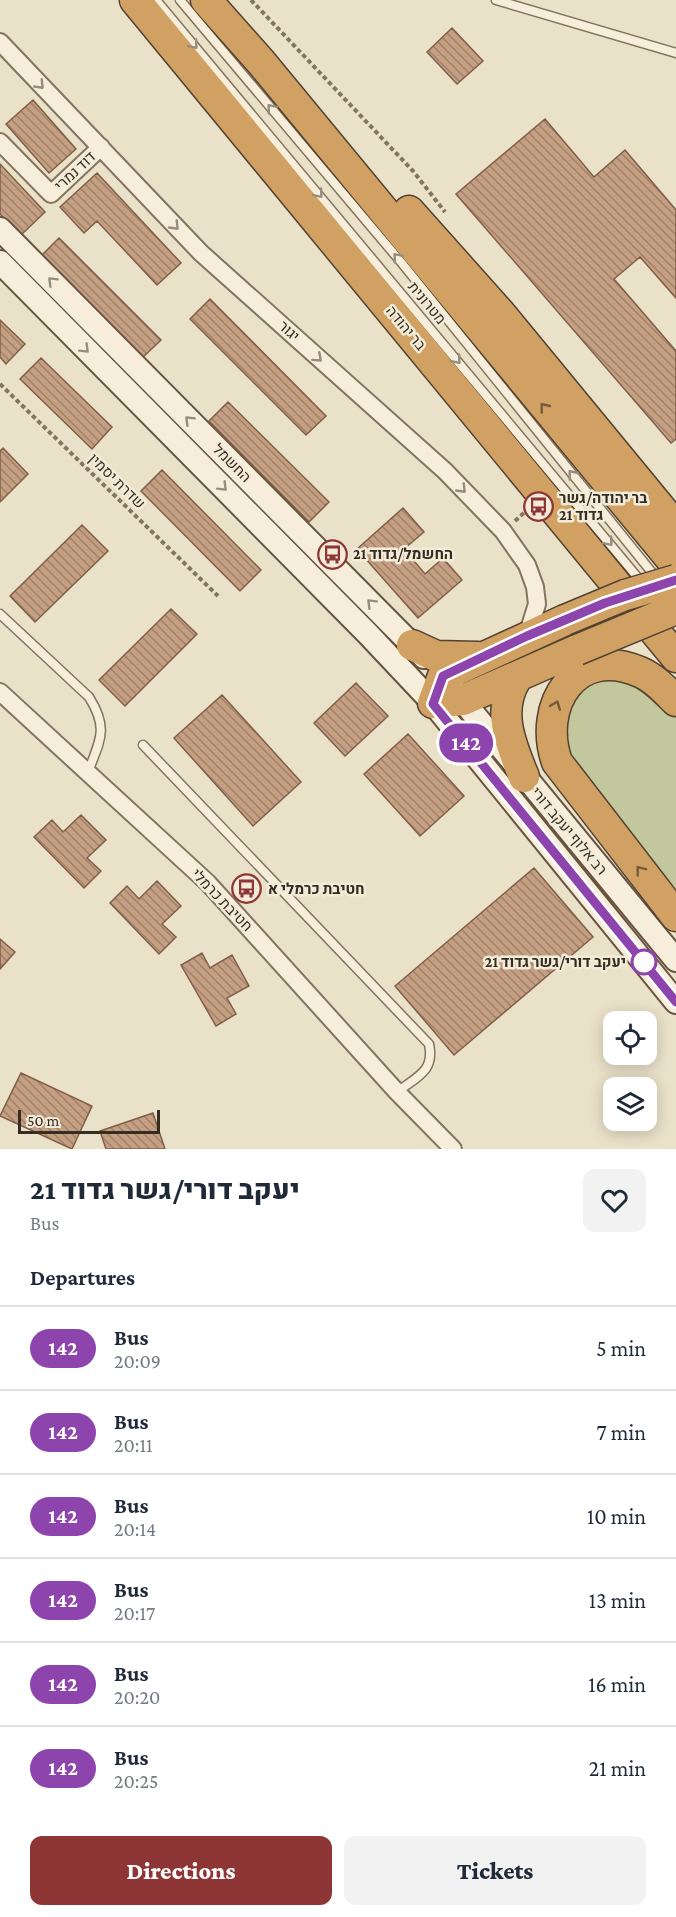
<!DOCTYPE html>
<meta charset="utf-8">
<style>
:root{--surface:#fff;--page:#f2f2f3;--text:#1f2937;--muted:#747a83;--line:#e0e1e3;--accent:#8e3635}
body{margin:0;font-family:"Crimson Pro",Heebo,serif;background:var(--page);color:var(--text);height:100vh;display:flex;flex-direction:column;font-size:22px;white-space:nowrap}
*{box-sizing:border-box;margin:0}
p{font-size:20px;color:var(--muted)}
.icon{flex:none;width:33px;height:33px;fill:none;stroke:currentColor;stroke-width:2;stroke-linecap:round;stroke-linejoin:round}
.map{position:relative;height:1149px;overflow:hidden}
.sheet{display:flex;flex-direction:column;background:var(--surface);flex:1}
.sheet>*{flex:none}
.badge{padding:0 12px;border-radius:20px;font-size:21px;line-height:39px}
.fabs{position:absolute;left:603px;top:1011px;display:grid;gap:12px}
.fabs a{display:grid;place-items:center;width:54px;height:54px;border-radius:12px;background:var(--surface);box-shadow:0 3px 15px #0003;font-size:30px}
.scale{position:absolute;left:18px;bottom:15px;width:142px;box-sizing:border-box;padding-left:6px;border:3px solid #372c21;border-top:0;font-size:16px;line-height:21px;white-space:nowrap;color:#372c21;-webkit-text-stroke:4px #f2ebd8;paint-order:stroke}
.map>.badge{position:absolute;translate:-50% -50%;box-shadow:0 0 0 3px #fff}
h2{padding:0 30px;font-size:22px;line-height:54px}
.round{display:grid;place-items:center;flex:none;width:63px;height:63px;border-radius:12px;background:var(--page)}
.headline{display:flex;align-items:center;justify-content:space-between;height:102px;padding:0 30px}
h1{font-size:28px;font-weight:800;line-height:45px}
.action{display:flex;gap:12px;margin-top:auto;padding:12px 30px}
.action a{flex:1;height:69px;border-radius:12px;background:var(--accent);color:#fff;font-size:24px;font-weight:800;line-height:69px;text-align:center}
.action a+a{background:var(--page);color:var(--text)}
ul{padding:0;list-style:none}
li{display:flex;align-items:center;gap:18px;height:84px;padding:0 30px;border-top:2px solid var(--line)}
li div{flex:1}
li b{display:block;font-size:22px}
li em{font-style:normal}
li .badge{min-width:66px;font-weight:700;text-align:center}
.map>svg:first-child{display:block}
.park{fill:#c2c79d}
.building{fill:url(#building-back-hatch);stroke:#815f47;stroke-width:1.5}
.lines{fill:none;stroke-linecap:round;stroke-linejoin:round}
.lane-casing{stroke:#85745f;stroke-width:11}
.street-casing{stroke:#85745f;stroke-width:20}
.secondary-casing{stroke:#675542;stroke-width:26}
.highway-casing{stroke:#534233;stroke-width:33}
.path{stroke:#85745f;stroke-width:4;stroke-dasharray:4.5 3;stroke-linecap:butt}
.lane{stroke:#f6eedb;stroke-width:8}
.street{stroke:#f6eedb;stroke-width:16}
.secondary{stroke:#f6eedb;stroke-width:22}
.highway{stroke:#d0a163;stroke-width:30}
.highway-bridge-casing{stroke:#534233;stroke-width:33;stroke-linecap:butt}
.highway-bridge{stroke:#d0a163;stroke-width:30}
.oneway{stroke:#968d7e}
.oneway2{stroke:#745b3b}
.line-casing{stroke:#fff;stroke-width:14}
.line{stroke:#8e44ad;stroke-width:9}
.stop-dot{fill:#fff;stroke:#8e44ad;stroke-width:3}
.labels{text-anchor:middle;stroke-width:5;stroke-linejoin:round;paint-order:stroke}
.street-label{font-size:15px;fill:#372c21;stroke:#f2ebd8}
.poi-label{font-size:15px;font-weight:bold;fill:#372c21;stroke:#f2ebd8;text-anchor:start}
.stop-label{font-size:15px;font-weight:bold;fill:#372c21;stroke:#f2ebd8;text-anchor:end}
</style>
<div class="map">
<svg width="676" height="1149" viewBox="0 0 676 1149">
<defs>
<pattern id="building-back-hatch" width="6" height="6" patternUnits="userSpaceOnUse" patternTransform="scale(1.5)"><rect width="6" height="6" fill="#c49f82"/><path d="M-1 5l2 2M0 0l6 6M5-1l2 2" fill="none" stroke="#a0826a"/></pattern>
</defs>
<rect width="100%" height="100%" fill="#eae1c9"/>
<path class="park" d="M620 673 676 711V888L588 787 559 742 569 691Z"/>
<path class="building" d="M452 28 483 61 457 84 427 52Z
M33 100 76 149 49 173 6 124Z
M545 119 594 177 625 150 676 210V298L640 257 614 279 676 351V439L671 443 456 194Z
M0 164 45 212 21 235 0 214Z
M97 173 181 263 157 285 97 221 84 233 60 207Z
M59 238 161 340 141 359 40 257Z
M210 299 326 416 306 435 190 319Z
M0 320 25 344 6 364 0 357Z
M41 358 112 427 92 449 20 379Z
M228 402 329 502 309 522 209 421Z
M3 448 28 474 0 502V451Z
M162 470 261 570 240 591 141 491Z
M403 508 424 532 404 549 425 574 443 558 462 580 418 618 357 549Z
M82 525 108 551 35 622 10 596Z
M171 609 197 634 125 706 99 680Z
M356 683 388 716 345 756 314 723Z
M222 695 301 782 253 826 174 738Z
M408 734 464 796 420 836 364 774Z
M81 815 106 840 87 858 101 871 84 888 34 837 52 820 63 832Z
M534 868 593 937 454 1055 395 986Z
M157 881 181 906 162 924 176 937 159 954 110 903 127 886 139 899Z
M0 939 15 952 0 969Z
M202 953 210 968 232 955 249 986 227 998 236 1014 216 1026 181 965Z
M21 1073 92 1106 72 1149 0 1116Z
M153 1113 165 1149H106L100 1131Z"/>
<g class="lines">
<defs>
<path id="lane" d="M156 0 644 585
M180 0 401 262 658 580
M496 0 676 53
M0 614 89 697C109 729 100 740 88 772
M143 745 429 1044C435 1072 416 1077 397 1092"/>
<path id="street" d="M0 42 201 253 445 471 503 531 527 565 535 587 537 604 527 636
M0 142 51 194 101 147
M0 692 208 883 397 1092 453 1149"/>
<path id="secondary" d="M0 229 424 657
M0 262 368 634 433 703 676 1002
M454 690 676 960"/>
<path id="highway" d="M135 0 676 657
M206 0 261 62 676 565
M409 211 500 313 676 527
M565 620 443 676 433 703 463 700 577 650
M412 645 436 656 478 657
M516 679C496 711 511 745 524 777
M676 701C665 690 654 678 640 672 576 644 537 705 557 762L676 916"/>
</defs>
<use href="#lane" class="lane-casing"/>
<use href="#street" class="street-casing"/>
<use href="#secondary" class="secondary-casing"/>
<use href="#highway" class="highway-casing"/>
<path class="path" d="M251 0 413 171 445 212
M0 384 218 596
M515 521 527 510"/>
<use href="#lane" class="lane"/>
<use href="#street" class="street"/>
<use href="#secondary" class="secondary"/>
<use href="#highway" class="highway"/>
<defs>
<path id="highway-bridge" d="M565 620 625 595 676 580
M577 650 676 609"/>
</defs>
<use href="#highway-bridge" class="highway-bridge-casing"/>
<use href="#highway-bridge" class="highway-bridge"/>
</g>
<defs><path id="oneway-chevron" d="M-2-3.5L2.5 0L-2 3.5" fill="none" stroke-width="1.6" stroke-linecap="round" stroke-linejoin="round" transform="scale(1.5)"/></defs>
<g class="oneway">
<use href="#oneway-chevron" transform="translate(194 45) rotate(50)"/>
<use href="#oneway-chevron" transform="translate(40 85) rotate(46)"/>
<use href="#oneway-chevron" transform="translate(271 108) rotate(-130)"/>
<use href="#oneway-chevron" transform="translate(319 194) rotate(50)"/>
<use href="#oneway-chevron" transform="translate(175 226) rotate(46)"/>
<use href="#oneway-chevron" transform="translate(397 257) rotate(-130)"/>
<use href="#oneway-chevron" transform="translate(52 281) rotate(-135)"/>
<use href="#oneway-chevron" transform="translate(85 349) rotate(45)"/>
<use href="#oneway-chevron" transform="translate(318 358) rotate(42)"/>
<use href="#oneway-chevron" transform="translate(457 360) rotate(50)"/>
<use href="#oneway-chevron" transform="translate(189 420) rotate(-135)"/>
<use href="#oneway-chevron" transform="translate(572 474) rotate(-129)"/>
<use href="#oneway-chevron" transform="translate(223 487) rotate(45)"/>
<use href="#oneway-chevron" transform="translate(462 489) rotate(46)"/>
<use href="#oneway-chevron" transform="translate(609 542) rotate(50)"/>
<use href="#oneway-chevron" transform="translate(371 603) rotate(-135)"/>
</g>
<g class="oneway2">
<use href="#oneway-chevron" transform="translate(544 407) rotate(-129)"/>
<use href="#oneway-chevron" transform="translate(556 705) rotate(-70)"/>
<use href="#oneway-chevron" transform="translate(640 870) rotate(-128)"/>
</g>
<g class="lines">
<defs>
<path id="line" d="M676 580 605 603 527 636 443 676 433 704 676 1002"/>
</defs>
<use href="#line" class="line-casing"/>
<use href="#line" class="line"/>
</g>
<defs>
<symbol id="bus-ring" viewBox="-11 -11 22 22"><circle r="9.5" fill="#f2ebd8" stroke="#8e3635" stroke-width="1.5"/><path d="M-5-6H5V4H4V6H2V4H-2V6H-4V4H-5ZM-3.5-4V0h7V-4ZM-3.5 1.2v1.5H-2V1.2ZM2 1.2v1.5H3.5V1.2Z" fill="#8e3635"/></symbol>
</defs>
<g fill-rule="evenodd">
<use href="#bus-ring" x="522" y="490" width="33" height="33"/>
<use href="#bus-ring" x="316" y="538" width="33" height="33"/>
<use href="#bus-ring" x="230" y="872" width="33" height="33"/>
</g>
<circle class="stop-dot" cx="644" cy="962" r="12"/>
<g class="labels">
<g class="street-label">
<text transform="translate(75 171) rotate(-43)" y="5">דוד נמרי</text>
<text transform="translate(427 303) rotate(50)" y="5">מטרונית</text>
<text transform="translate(406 328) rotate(50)" y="5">בר יהודה</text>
<text transform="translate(289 331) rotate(42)" y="5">יגור</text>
<text transform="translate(232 463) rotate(45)" y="5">החשמל</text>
<text transform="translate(117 481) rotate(44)" y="5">שדרת יסמין</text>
<text transform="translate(569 831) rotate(50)" y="5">רב אלוף יעקב דורי</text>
<text transform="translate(222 900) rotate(46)" y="5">חטיבת כרמלי</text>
</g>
<g class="poi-label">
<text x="559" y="503">בר יהודה/גשר<tspan x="559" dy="17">גדוד 21</tspan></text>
<text x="353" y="559">החשמל/גדוד 21</text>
<text x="268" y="894">חטיבת כרמלי א</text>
</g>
<g class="stop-label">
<text x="626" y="967">יעקב דורי/גשר גדוד 21</text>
</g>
</g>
</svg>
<div class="fabs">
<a><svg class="icon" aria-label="locate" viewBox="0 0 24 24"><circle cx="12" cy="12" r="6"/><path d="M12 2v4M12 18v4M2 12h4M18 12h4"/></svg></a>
<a><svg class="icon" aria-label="layers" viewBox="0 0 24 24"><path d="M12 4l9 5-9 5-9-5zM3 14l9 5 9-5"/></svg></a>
</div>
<div class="scale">50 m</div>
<b class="badge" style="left:466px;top:743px;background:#8e44ad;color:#fff">142</b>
</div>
<section class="sheet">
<div class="headline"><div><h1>יעקב דורי/גשר גדוד 21</h1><p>Bus</p></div><a class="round"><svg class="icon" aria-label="heart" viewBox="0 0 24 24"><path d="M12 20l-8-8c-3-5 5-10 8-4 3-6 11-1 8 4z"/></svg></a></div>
<h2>Departures</h2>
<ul>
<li><span class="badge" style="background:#8e44ad;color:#fff">142</span><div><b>Bus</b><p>20:09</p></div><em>5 min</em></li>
<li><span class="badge" style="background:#8e44ad;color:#fff">142</span><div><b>Bus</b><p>20:11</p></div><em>7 min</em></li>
<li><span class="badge" style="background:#8e44ad;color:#fff">142</span><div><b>Bus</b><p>20:14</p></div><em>10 min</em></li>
<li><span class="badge" style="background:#8e44ad;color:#fff">142</span><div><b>Bus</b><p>20:17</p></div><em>13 min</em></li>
<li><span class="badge" style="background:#8e44ad;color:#fff">142</span><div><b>Bus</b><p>20:20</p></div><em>16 min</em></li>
<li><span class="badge" style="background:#8e44ad;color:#fff">142</span><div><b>Bus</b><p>20:25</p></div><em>21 min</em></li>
</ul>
<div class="action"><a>Directions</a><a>Tickets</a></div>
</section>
